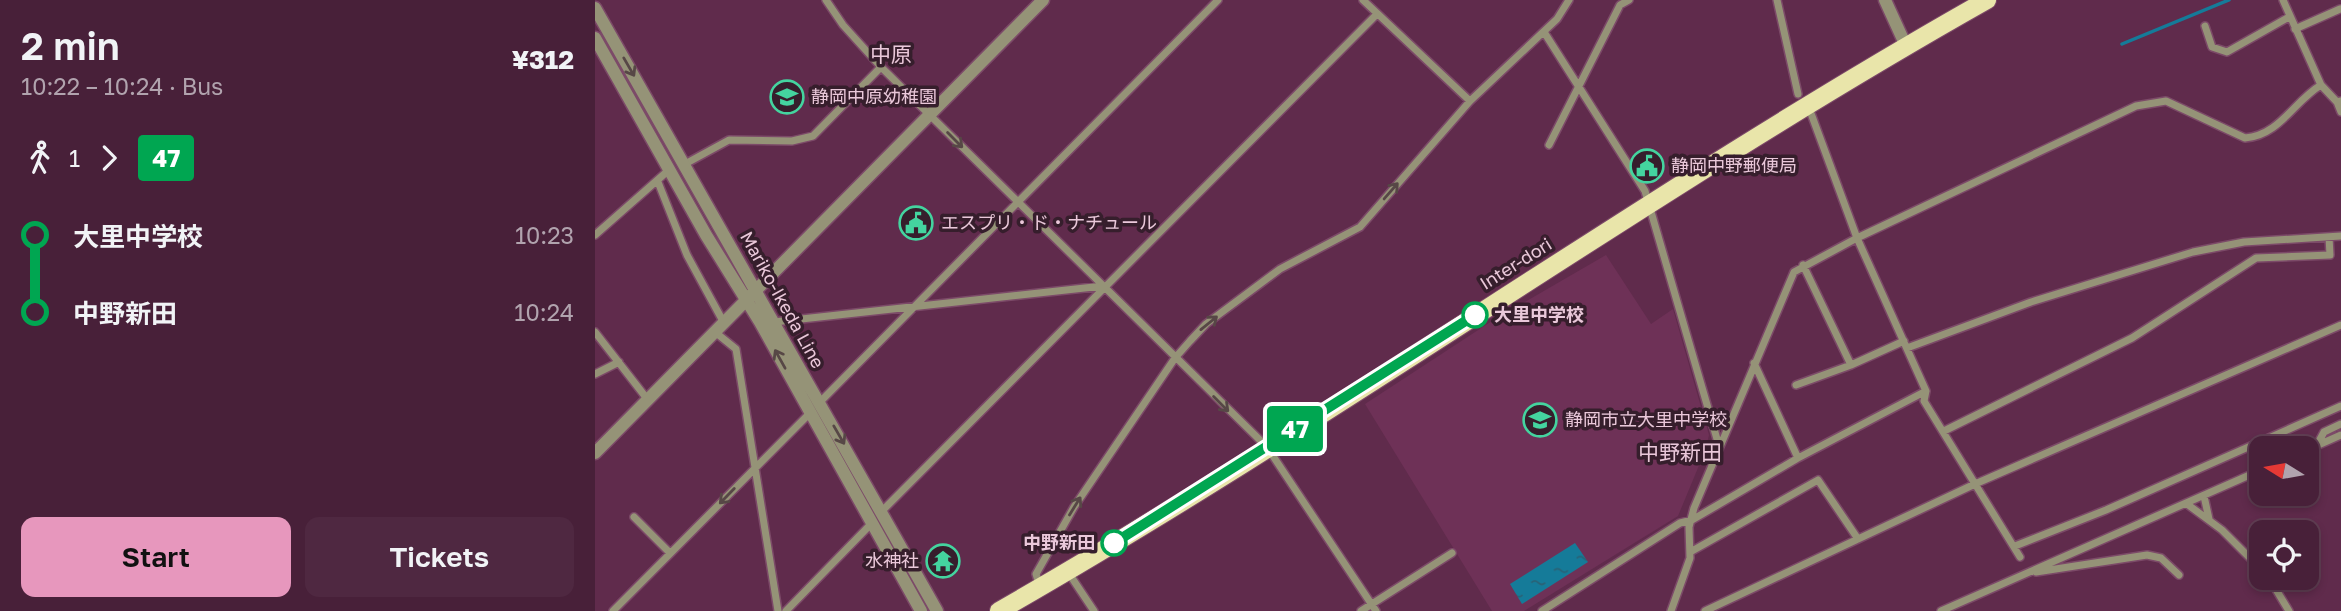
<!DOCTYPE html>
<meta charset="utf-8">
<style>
:root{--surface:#482039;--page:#4f2841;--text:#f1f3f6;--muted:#b1a3ae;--line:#603e53;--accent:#e797bd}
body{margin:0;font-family:"Golos Text","Noto Sans JP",sans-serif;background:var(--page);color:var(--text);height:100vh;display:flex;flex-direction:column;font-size:26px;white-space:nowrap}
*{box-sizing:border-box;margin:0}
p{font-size:23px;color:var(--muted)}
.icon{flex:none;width:38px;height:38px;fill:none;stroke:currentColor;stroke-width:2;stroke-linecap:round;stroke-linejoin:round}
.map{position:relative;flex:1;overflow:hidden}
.drawer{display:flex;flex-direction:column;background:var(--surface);width:595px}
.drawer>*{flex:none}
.badge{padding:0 14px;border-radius:5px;font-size:24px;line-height:46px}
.needle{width:46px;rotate:281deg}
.controls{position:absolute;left:1654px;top:436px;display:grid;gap:14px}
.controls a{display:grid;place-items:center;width:70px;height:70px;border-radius:14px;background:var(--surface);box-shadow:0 4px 10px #0003,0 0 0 2px var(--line);font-size:35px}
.map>.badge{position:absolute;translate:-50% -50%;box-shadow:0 0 0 4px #fff}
.legs{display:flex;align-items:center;gap:10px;height:77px;padding:0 21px;font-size:23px}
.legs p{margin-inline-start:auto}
.summary{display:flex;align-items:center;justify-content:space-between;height:119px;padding:0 21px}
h1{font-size:38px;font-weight:600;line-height:52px}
.cta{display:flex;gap:14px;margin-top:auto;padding:14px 21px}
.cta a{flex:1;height:80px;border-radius:14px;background:var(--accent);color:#111;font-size:28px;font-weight:600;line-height:80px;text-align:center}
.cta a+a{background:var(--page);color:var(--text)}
ul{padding:0 21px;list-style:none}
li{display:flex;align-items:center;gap:24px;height:77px;font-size:26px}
li i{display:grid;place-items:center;width:10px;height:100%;margin:0 9px;background:currentColor}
li i::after{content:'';width:18px;height:18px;margin:-9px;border:5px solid;border-radius:50%;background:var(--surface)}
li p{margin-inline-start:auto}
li:first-child i{background:linear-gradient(#0000 50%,currentColor 0)}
li:last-child i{background:linear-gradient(currentColor 50%,#0000 0)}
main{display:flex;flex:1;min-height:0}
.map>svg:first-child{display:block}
.built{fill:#6e3157}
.water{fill:url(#water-ripples)}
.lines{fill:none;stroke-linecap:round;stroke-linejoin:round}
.stream{stroke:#157b99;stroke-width:3.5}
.minor-casing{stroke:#7c4a68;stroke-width:10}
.tertiary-casing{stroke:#7c4a68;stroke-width:15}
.primary-casing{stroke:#7c4a68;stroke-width:20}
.minor{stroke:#959377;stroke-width:7}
.tertiary{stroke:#959377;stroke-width:12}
.primary{stroke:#e9e5aa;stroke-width:18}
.oneway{stroke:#574746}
.line-1-casing{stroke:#fff;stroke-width:16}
.line-1{stroke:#00a651;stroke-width:10}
.stop-1-dot{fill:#fff;stroke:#00a651;stroke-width:3.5}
.labels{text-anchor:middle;stroke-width:7;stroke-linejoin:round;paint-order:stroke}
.poi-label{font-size:18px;fill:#eac8da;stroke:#361e2c;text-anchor:start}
.street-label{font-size:18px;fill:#eac8da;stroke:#361e2c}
.stop-label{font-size:18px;font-weight:bold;fill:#eac8da;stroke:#361e2c;text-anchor:start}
.quarter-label{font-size:21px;fill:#eac8da;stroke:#361e2c}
</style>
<main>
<section class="drawer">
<div class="summary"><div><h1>2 min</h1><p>10:22 – 10:24 · Bus</p></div><b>¥312</b></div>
<div class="legs"><svg class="icon" aria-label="walk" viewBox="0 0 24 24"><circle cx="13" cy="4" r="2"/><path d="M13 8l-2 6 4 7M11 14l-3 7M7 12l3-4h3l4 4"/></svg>1<svg class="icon" aria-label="forward" viewBox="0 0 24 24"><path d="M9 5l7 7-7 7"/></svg><b class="badge" style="background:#00a651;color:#fff">47</b></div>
<ul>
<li><i style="color:#00a651"></i><b>大里中学校</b><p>10:23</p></li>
<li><i style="color:#00a651"></i><b>中野新田</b><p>10:24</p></li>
</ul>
<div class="cta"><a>Start</a><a>Tickets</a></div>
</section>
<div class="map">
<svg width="1746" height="611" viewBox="0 0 1746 611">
<defs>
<pattern id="water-ripples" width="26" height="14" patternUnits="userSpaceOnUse" patternTransform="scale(1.75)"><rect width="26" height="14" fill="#157b99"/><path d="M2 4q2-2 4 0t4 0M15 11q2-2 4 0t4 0" fill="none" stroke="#296276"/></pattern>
</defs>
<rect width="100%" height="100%" fill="#602b4c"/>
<path class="built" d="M1011 255 1056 324 1078 309 1114 435 1110 451 1083 516 929 611H897L770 404 897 321Z"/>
<path class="water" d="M980 543 993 562 927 604 915 584Z"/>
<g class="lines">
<path class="stream" d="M1527 44 1634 0"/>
<defs>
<path id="minor" d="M231 0 248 25 286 67 672 447 781 611
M768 0 875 101
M1182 0 1203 94
M1688 0 1726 85 1742 102 1746 101
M1610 26 1617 47 1632 52 1694 17
M1700 29 1745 9
M949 32 1050 191 1124 446
M1742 102 1746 112
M1214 108 1262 238 1331 391 1329 401 1425 557
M954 145 1025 5 1034 0
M90 164 134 140 197 141 218 136 286 67
M63 182 92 255 129 323
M0 235 75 169
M1208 265 1256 365
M179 322 508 286
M0 332 53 400
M120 332 141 349 183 611
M1312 348 1436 302 1598 252 1649 242 1746 236
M1159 363 1203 458
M0 374 24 362
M1201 385 1256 365 1309 341
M225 402 623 0
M1349 431 1537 338 1661 258 1735 255 1734 237
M1722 445 1729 432 1746 424
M1712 450 1746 435
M1609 496 1614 519
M1592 504 1627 530 1666 569
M287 511 782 14
M39 517 75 553
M1420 546 1511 510 1746 406
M1097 551 1223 480 1263 539
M473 572 499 611
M1441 572 1552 555 1566 558 1584 575
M1674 578 1694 611
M445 587 441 574 479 507 580 358 595 341 611 324 685 269 765 227 875 101 962 19 974 0
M18 611 215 413
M191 611 276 524
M766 611 857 553
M947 611 1085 523 1097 520 1203 458 1331 391
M1076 611 1095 558 1094 527 1099 508 1199 272 1262 238 1541 106 1571 101 1650 138C1685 135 1699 101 1726 85
M1110 611 1380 484 1746 325
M1346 611 1666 470"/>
<path id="tertiary" d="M1290 0 1311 46
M0 8 342 611
M0 38 111 235 165 322 326 611
M0 453 448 0"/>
<path id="primary" d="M404 611C740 419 1055 190 1392 0"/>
</defs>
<use href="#minor" class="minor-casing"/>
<use href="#tertiary" class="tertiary-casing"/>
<use href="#primary" class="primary-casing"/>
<use href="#minor" class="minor"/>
<use href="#tertiary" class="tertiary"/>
<use href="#primary" class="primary"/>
</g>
<defs><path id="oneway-shaft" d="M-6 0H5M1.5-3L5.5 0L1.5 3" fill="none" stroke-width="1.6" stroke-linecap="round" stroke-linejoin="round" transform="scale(1.75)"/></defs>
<g class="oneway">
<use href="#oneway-shaft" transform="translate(34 67) rotate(60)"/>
<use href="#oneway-shaft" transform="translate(360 140) rotate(45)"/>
<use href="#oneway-shaft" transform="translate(796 191) rotate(-49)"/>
<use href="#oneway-shaft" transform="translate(614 323) rotate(-39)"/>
<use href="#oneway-shaft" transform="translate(185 359) rotate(-119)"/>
<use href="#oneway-shaft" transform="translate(626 404) rotate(45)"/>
<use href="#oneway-shaft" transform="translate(244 435) rotate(60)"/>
<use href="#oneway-shaft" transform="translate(132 496) rotate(134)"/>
<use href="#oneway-shaft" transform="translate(480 506) rotate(-58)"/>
</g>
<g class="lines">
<defs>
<path id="line-1" d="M519 543 880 315"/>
</defs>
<use href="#line-1" class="line-1-casing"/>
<use href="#line-1" class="line-1"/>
</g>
<defs>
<symbol id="school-ring" viewBox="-11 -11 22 22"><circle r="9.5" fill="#361e2c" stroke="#44d49f" stroke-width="1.5"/><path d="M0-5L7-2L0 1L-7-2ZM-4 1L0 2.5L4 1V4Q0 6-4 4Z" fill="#44d49f"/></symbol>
<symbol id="civic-ring" viewBox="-11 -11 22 22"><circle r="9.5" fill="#361e2c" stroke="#44d49f" stroke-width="1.5"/><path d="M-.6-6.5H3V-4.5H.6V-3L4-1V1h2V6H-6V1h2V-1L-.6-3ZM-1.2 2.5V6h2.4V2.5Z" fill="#44d49f"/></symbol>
<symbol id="temple-ring" viewBox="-11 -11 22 22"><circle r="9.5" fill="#361e2c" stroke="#44d49f" stroke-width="1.5"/><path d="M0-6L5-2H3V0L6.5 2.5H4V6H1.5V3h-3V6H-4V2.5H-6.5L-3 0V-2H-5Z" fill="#44d49f"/></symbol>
</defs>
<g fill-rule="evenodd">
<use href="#school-ring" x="173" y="78" width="38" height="38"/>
<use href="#civic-ring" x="1033" y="147" width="38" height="38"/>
<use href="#civic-ring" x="302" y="204" width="38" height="38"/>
<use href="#school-ring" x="926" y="401" width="38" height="38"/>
<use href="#temple-ring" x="329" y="542" width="38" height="38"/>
</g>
<g class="stop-1-dot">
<circle cx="880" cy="315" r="12"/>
<circle cx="519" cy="543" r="12"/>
</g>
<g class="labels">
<g class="poi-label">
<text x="216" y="103">静岡中原幼稚園</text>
<text x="1076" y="172">静岡中野郵便局</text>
<text x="346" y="229">エスプリ・ド・ナチュール</text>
<text x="970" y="426">静岡市立大里中学校</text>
<text x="324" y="567" text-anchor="end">水神社</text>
</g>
<g class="street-label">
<text transform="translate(921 264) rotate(-32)" y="6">Inter-dori</text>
<text transform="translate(187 300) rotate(61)" y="6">Mariko-Ikeda Line</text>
</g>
<g class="stop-label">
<text x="899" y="321">大里中学校</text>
<text x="500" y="549" text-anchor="end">中野新田</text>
</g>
<g class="quarter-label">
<text x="296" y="62">中原</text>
<text x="1085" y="460">中野新田</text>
</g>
</g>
</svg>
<div class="controls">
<a><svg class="needle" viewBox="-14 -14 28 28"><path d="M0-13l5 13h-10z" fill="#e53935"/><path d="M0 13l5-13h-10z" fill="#b1a3ae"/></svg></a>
<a><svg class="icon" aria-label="locate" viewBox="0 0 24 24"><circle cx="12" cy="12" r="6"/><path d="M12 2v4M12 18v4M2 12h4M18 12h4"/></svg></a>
</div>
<b class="badge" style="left:700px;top:429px;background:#00a651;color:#fff">47</b>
</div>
</main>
